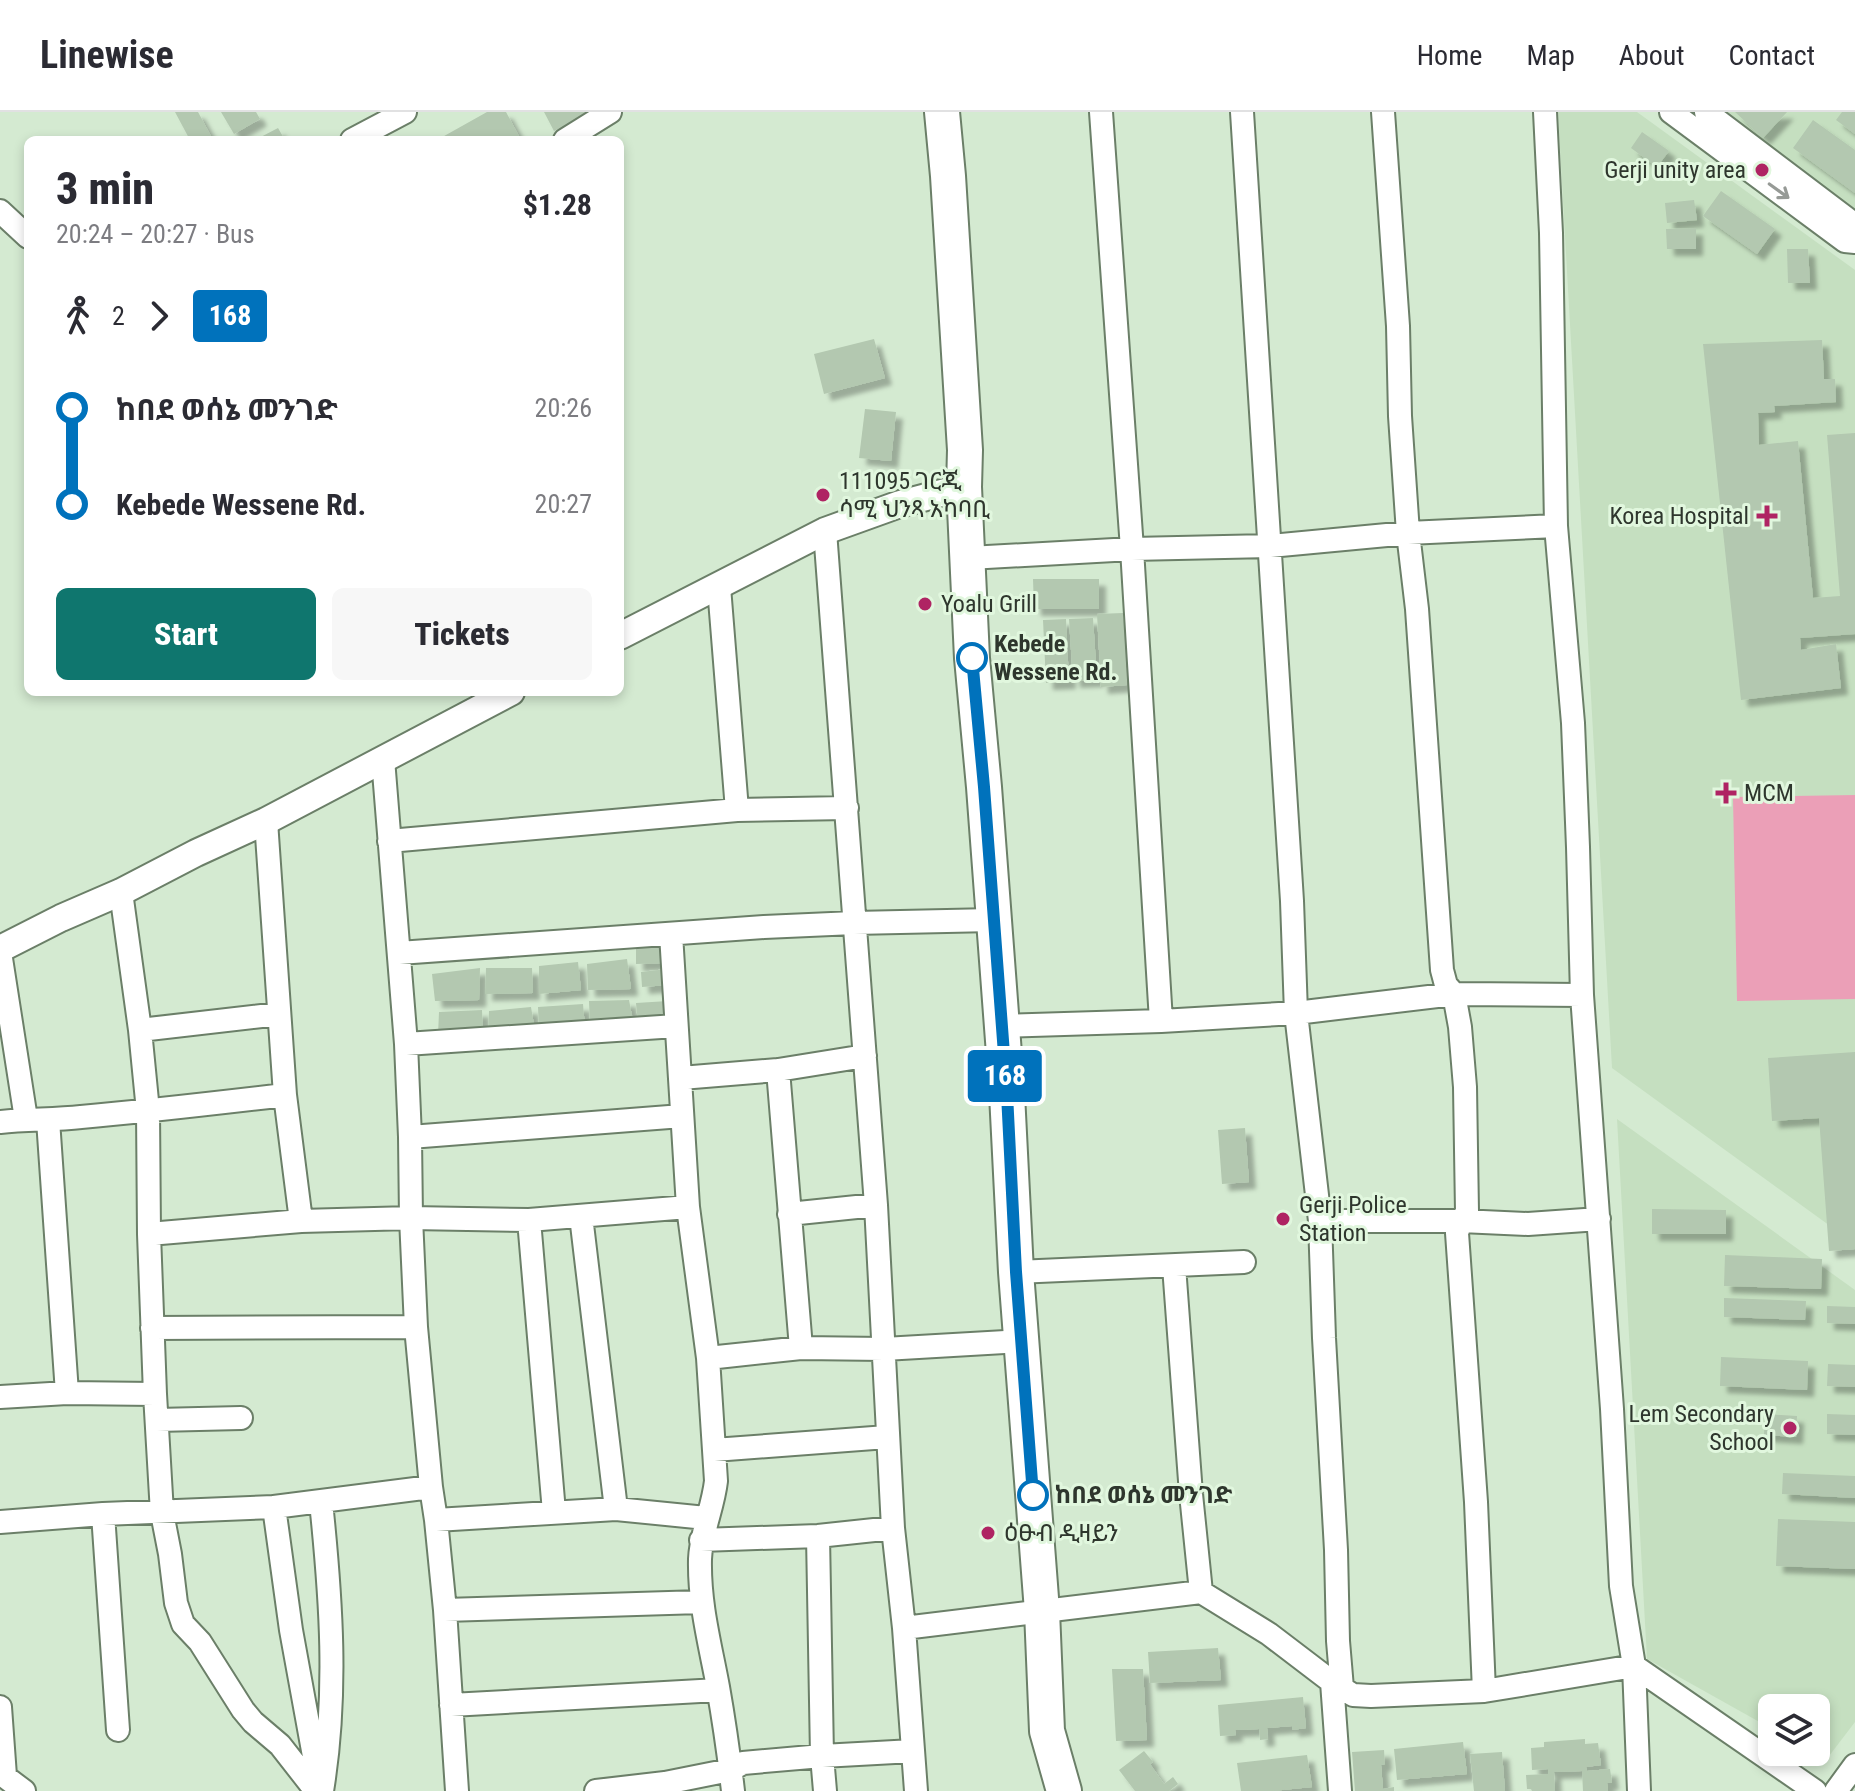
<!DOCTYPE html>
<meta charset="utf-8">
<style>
:root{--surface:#fff;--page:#f7f7f7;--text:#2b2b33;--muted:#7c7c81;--line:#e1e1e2;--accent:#0f766e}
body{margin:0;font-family:"Roboto Condensed","Noto Sans Ethiopic",sans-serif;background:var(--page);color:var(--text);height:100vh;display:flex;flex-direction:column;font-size:30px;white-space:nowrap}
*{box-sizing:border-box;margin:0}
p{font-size:26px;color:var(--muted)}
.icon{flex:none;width:44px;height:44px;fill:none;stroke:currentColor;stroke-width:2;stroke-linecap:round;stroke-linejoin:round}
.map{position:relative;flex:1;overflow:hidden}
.side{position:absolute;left:24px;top:24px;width:600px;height:560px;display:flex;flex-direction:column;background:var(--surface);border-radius:12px;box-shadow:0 4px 12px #0003}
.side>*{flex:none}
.badge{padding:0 16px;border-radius:6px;font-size:28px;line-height:52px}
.fabs{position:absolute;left:1758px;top:1582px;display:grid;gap:16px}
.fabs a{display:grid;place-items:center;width:72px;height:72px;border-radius:12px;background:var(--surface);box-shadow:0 4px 12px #0003;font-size:40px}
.map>.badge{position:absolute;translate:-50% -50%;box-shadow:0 0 0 4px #fff}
.legs{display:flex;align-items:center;gap:12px;height:88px;padding:0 32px;font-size:26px}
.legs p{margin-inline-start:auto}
.head{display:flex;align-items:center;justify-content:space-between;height:136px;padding:0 32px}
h1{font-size:44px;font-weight:800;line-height:60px}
.cta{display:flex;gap:16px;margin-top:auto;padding:16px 32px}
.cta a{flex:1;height:92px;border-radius:12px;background:var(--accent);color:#fff;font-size:32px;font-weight:800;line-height:92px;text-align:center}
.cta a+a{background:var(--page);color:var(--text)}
ul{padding:0 32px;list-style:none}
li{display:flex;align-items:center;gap:28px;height:96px;font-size:30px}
li i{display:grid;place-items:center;width:12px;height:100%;margin:0 10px;background:currentColor}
li i::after{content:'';width:20px;height:20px;margin:-10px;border:6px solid;border-radius:50%;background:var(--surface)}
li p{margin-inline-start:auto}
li:first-child i{background:linear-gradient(#0000 50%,currentColor 0)}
li:last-child i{background:linear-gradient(currentColor 50%,#0000 0)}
header{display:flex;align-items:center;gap:48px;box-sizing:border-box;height:112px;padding:0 40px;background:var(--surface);border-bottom:2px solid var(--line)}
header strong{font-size:38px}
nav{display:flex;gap:44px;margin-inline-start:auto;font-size:28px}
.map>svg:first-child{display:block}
.built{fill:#c5dfc0}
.green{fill:#eb9fb7}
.building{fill:#b3c8b0;filter:url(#shadow)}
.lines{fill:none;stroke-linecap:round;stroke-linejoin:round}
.minor-casing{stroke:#6b7f68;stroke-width:26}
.tertiary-casing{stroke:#6b7f68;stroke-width:30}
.primary-casing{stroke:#6b7f68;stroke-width:38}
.minor{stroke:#fff;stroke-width:22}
.tertiary{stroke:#fff;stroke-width:26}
.primary{stroke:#fff;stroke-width:34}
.oneway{stroke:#969a96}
.line-1-casing{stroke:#fff;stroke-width:18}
.line-1{stroke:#0072bc;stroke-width:12}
.poi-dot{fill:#af2463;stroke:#e1f7de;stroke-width:3}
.stop-1-dot{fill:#fff;stroke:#0072bc;stroke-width:4}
.labels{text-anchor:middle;stroke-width:6;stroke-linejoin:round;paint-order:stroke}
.poi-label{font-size:24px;fill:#2e362d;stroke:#e1f7de;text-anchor:start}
.stop-label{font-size:24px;font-weight:bold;fill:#2e362d;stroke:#e1f7de;text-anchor:start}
</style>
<header>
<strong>Linewise</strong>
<nav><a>Home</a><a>Map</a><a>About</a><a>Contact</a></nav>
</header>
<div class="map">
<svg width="1855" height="1679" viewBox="0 0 1855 1679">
<defs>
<filter id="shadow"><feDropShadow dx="7" dy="7" stdDeviation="2" flood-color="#0004"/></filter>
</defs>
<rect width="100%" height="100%" fill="#d4ead1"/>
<path class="built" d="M1558 0H1637L1855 158V1132L1612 956Z
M1719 0H1855V104Z
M1617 1007 1855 1178V1610L1826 1648 1813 1640H1816V1596H1772V1617L1647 1547Z"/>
<path class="green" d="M1855 683V887L1737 889 1733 685Z"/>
<path class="building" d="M175 0H198L213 28H190Z
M221 0H256L260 7 234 22Z
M487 0H506L521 28H437Z
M544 0H588L554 19Z
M1735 0H1787L1763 26Z
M1842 0H1855V22L1836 8Z
M1813 8 1855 38V81L1793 36Z
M278 16 285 28H255Z
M1642 20 1669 39 1657 55 1631 36Z
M1721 79 1775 117 1757 142 1703 104Z
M1694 88 1697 108 1667 111 1665 91Z
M1696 116V137H1667L1666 117Z
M1787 137H1808L1810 171H1788Z
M874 227 885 266 824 282 814 242Z
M1822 228 1824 267H1835L1836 290 1774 294 1775 300 1758 301 1759 333 1798 329 1813 486 1840 484 1827 323 1855 321V522L1800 526 1801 538 1836 532 1841 576 1741 588 1703 232Z
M865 297 896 300 891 349 859 346Z
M1033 467H1099V497H1034Z
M1123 501 1127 573 1101 575 1097 502Z
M1093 506 1097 568 1073 569 1069 507Z
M1066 507 1069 570 1046 571 1043 508Z
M665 835V851L636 852V836Z
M627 847 631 877 588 878 587 852Z
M578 850 581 878 539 882V854Z
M480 856 479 888 435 889 432 862Z
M486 856H532L533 881 485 882Z
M667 857 668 873 642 875 641 860Z
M629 888 634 914H590L589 889Z
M668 889 670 910 638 912 636 891Z
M583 892 585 915 539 917 538 895Z
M531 895 535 919 488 920 489 899Z
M482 898 483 922 438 923 439 900Z
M1855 940V1137L1829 1139 1819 1006 1772 1009 1768 946Z
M1245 1016 1249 1070 1222 1072 1218 1018Z
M1652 1097 1726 1098V1122H1652Z
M1725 1143 1822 1147 1821 1177 1724 1174Z
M1724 1186 1806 1189 1805 1208 1724 1205Z
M1827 1194 1855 1195V1212L1827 1211Z
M1721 1245 1808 1249 1807 1278 1720 1274Z
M1828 1252 1855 1253V1275L1827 1274Z
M1765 1302 1797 1304 1796 1325 1764 1323Z
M1827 1302 1855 1303V1323L1827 1322Z
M1783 1361 1855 1364V1386L1782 1382Z
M1778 1407 1855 1410V1457L1776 1454Z
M1218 1536 1221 1568 1150 1571 1148 1540Z
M1112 1557H1143L1147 1628 1116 1629Z
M1303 1585 1306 1616 1292 1618V1614L1267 1616 1268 1627 1260 1628 1259 1617 1235 1618 1236 1623 1220 1624 1218 1593Z
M1585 1627V1632L1598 1631 1601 1653 1586 1655 1587 1659 1610 1657 1612 1671H1607L1608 1679H1583L1582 1659 1554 1660 1555 1679H1532L1531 1677H1527L1526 1663 1548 1662V1657L1532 1658 1531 1636 1544 1635V1630Z
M1463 1630 1467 1662 1397 1668 1394 1637Z
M1384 1638 1385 1652 1381 1653 1383 1677 1394 1675V1679H1355L1352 1640Z
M1144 1639 1153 1650 1150 1652 1164 1672 1173 1665 1178 1672 1169 1679H1135L1119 1658Z
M1502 1640 1505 1679H1474L1470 1642Z
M1307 1643 1312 1675 1272 1679H1241L1237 1651Z"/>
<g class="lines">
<defs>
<path id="minor" d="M1101 0 1132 437 1161 909
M1242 0 1292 789 1296 901 1320 1109 1324 1226 1336 1438 1338 1529 1342 1576
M1383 0 1398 214 1400 304 1408 421 1417 497 1442 858 1446 873 1454 882 1460 915 1465 975 1467 1100 1461 1109 1457 1121 1476 1390 1484 1579
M1545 0 1551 121 1556 414 1573 611 1578 735 1582 883 1612 1297 1621 1474 1634 1554 1639 1679
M1671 0 1845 129 1855 130
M1706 0 1854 112 1855 115
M352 28 405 0
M565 28 610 0
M0 99 28 125
M825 419 876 1093 893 1416 904 1516 916 1679
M969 446 1132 437 1270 434 1408 421 1556 414
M719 475 737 698
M383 647 406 932 410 1025 411 1106 416 1215 431 1375 436 1408 445 1498 457 1679
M266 709 285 983 301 1109
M389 729 737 698 847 696
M121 780 140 918 148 999 149 1122 155 1282 162 1401 170 1442 176 1491 183 1512 200 1530 243 1598 253 1610 280 1633 316 1679
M671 822 688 1095 708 1246 716 1369C713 1396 701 1420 700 1447 699 1492 710 1532 718 1575 724 1609 729 1644 733 1679
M0 840 26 1007
M399 841 764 815 854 811 993 808
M1001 914 1161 909 1296 901 1454 882 1582 883
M140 918 279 902
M406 932 676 914
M778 958 801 1236
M681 966 778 958 865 944
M48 1008 67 1281
M0 1010C27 1007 54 1008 81 1005 149 999 217 991 285 983
M410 1025 682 1004
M789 1102 876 1093
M581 1104 616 1397
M529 1108 554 1400
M1320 1109H1461L1528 1112 1599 1107
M149 1122 301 1109 411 1106 529 1108 688 1095
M1174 1154 1191 1382 1201 1480
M1016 1160 1244 1150
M152 1216 416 1215
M708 1246 801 1236 884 1237 1022 1229
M0 1285 67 1281 155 1282
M157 1308 241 1306
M714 1338 887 1325
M321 1390C331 1486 338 1582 322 1679
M274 1395 291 1518 318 1666
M103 1402 118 1618
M436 1408 616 1397 706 1406
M0 1410 103 1402 274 1395 431 1375
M818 1424 822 1644 825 1679
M701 1428 818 1424 893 1416
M445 1498 701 1490
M904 1516 1201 1480 1269 1522 1332 1570 1353 1583 1371 1584 1484 1579 1634 1554 1815 1679
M1332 1570 1340 1679
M451 1593 718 1578
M0 1595 5 1664
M0 1661 24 1679
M596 1679 665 1671 730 1658 743 1651 822 1644 913 1639
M1836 1679 1855 1653"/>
<path id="tertiary" d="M620 524 825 419 900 392 964 375
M0 837 61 806 121 780 196 741 266 709 511 580"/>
<path id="primary" d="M942 0 948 64 965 338 964 375 972 546 984 675 1007 982 1016 1160 1042 1499 1047 1619 1064 1679"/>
</defs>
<use href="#minor" class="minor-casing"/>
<use href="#tertiary" class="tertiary-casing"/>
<use href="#primary" class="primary-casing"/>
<use href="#minor" class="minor"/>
<use href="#tertiary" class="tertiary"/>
<use href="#primary" class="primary"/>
</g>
<defs><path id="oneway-shaft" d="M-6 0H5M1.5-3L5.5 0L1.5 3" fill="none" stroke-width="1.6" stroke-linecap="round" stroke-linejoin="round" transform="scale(2)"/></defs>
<use class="oneway" href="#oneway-shaft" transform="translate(1779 79) rotate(36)"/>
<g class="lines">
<defs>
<path id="line-1" d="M972 546 984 675 1007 982 1016 1160 1033 1383"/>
</defs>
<use href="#line-1" class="line-1-casing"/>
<use href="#line-1" class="line-1"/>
</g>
<g class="poi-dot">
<circle cx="1762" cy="58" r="8"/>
<circle cx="823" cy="383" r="8"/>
<path d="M1763 392h8v8h8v8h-8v8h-8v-8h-8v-8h8z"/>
<circle cx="925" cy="492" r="8"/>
<path d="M1722 669h8v8h8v8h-8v8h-8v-8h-8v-8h8z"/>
<circle cx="1283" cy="1107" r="8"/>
<circle cx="1790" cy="1316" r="8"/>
<circle cx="988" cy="1421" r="8"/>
</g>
<g class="stop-1-dot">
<circle cx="972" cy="546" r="14"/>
<circle cx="1033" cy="1383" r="14"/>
</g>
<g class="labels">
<g class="poi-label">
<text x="1746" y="66" text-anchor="end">Gerji unity area</text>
<text x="839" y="377">111095 ገርጂ<tspan x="839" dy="28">ሳሚ ህንጻ አካባቢ</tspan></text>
<text x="1749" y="412" text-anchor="end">Korea Hospital</text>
<text x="941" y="500">Yoalu Grill</text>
<text x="1744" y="689">MCM</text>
<text x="1299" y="1101">Gerji Police<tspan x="1299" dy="28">Station</tspan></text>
<text x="1774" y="1310" text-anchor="end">Lem Secondary<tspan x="1774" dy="28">School</tspan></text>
<text x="1004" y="1429">ዕፁብ ዲዛይን</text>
</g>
<g class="stop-label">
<text x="994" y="540">Kebede<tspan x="994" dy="28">Wessene Rd.</tspan></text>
<text x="1055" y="1391">ከበደ ወሰኔ መንገድ</text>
</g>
</g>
</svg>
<div class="fabs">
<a><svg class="icon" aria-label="layers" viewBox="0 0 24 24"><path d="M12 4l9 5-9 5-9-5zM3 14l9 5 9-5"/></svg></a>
</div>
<b class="badge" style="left:1005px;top:964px;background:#0072bc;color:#fff">168</b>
<section class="side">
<div class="head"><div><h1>3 min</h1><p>20:24 – 20:27 · Bus</p></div><b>$1.28</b></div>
<div class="legs"><svg class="icon" aria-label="walk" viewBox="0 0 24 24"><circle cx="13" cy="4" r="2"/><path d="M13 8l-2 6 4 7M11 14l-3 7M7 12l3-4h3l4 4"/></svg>2<svg class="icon" aria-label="forward" viewBox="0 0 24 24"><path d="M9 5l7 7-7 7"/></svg><b class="badge" style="background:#0072bc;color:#fff">168</b></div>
<ul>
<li><i style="color:#0072bc"></i><b>ከበደ ወሰኔ መንገድ</b><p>20:26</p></li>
<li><i style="color:#0072bc"></i><b>Kebede Wessene Rd.</b><p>20:27</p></li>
</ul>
<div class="cta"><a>Start</a><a>Tickets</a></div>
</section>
</div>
